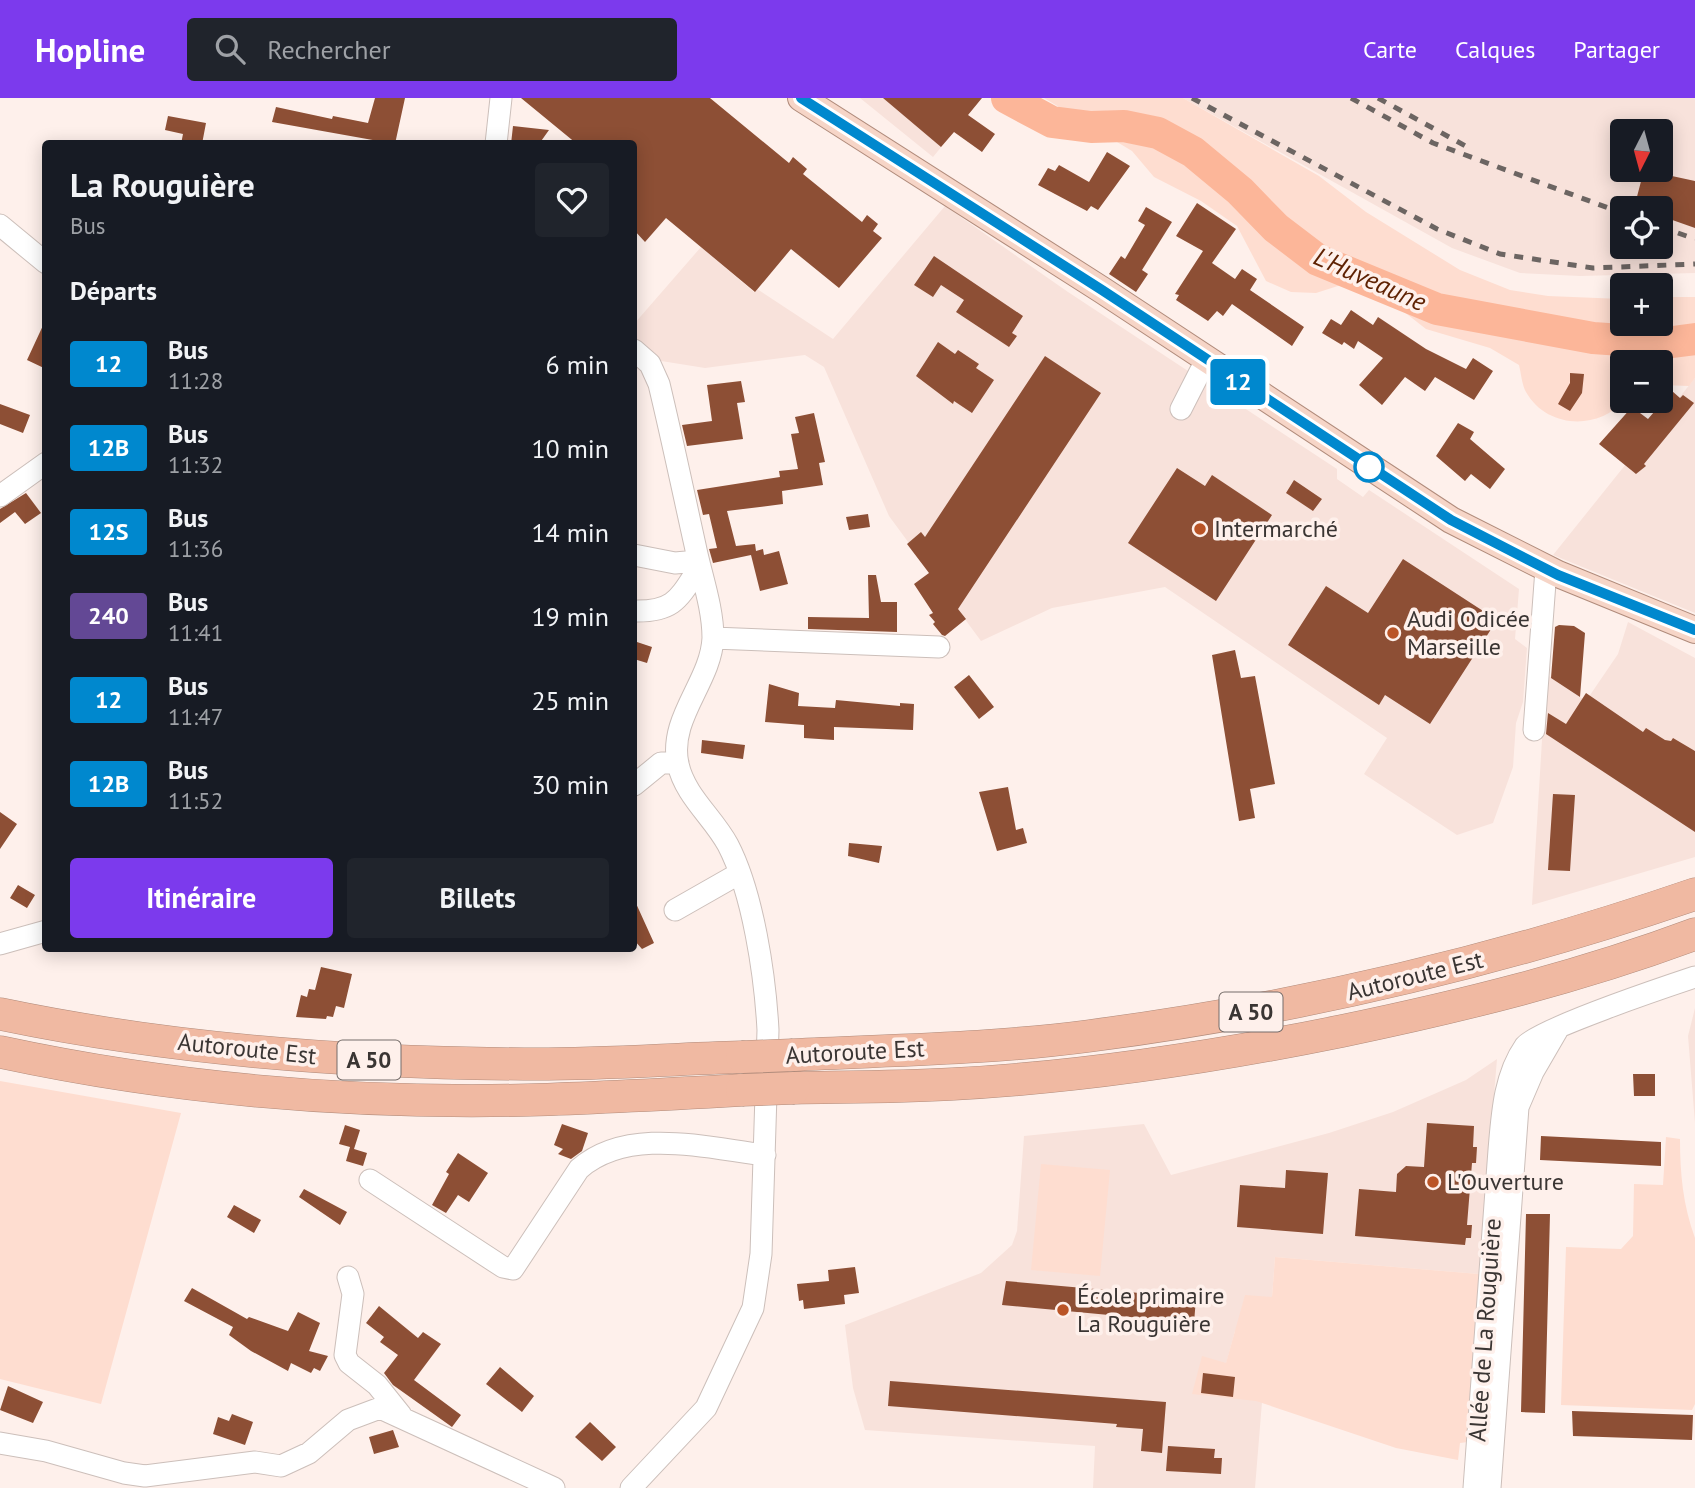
<!DOCTYPE html>
<html lang="fr">
<meta charset="utf-8">
<style>
:root{--surface:#171b24;--page:#20242c;--text:#f1f3f6;--muted:#9ea1a6;--accent:#7c3aed}
body{margin:0;font-family:"PT Sans",sans-serif;background:var(--page);color:var(--text);height:100vh;display:flex;flex-direction:column;font-size:26px;white-space:nowrap}
*{box-sizing:border-box;margin:0}
p{font-size:23px;color:var(--muted)}
.icon{flex:none;width:38px;height:38px;fill:none;stroke:currentColor;stroke-width:2;stroke-linecap:round;stroke-linejoin:round}
.map{position:relative;flex:1;overflow:hidden}
.side{position:absolute;left:42px;top:42px;width:595px;height:812px;display:flex;flex-direction:column;background:var(--surface);border-radius:7px;box-shadow:0 4px 18px #0003}
.side>*{flex:none}
.badge{padding:0 14px;border-radius:5px;font-size:24px;line-height:46px}
.needle{width:46px;rotate:186deg}
.controls{position:absolute;left:1610px;top:21px;display:grid;gap:14px}
.controls a{display:grid;place-items:center;width:63px;height:63px;border-radius:7px;background:var(--surface);box-shadow:0 4px 18px #0003;font-size:35px}
.map>.badge{position:absolute;translate:-50% -50%;box-shadow:0 0 0 4px #fff}
h2{padding:0 28px;font-size:26px;line-height:63px}
.round{display:grid;place-items:center;flex:none;width:74px;height:74px;border-radius:7px;background:var(--page)}
.head{display:flex;align-items:center;justify-content:space-between;height:119px;padding:0 28px}
h1{font-size:33px;font-weight:800;line-height:52px}
.action{display:flex;gap:14px;margin-top:auto;padding:14px 28px}
.action a{flex:1;height:80px;border-radius:7px;background:var(--accent);color:#fff;font-size:28px;font-weight:800;line-height:80px;text-align:center}
.action a+a{background:var(--page);color:var(--text)}
ul{padding:0;list-style:none}
li{display:flex;align-items:center;gap:21px;height:84px;padding:0 28px}
li div{flex:1}
li b{display:block;font-size:26px}
li em{font-style:normal}
li .badge{min-width:77px;font-weight:700;text-align:center}
header{display:flex;align-items:center;gap:42px;box-sizing:border-box;height:98px;padding:0 35px;background:var(--accent);color:#fff}
header strong{font-size:33px}
nav{display:flex;gap:38px;margin-inline-start:auto;font-size:24px}
.search{width:490px;height:63px;background:var(--page);display:flex;align-items:center;gap:18px;box-sizing:border-box;padding:0 24px;border-radius:7px;color:var(--muted);font-size:26px}
.map>svg:first-child{display:block}
.built{fill:#f8e2db;fill-rule:evenodd}
.green{fill:#feddd0}
.lines{fill:none;stroke-linecap:round;stroke-linejoin:round}
.river{stroke:#fcb699;stroke-width:32}
.building{fill:#8d4f35}
.minor-casing{stroke:#ccbfba;stroke-width:23}
.major-casing{stroke:#b08b7b;stroke-width:28}
.highway-casing{stroke:#b08b7b;stroke-width:33}
.minor{stroke:#fff;stroke-width:21}
.major{stroke:#f6d5c7;stroke-width:26}
.highway{stroke:#f0b9a2;stroke-width:32}
.rail{stroke:#6c6562;stroke-width:5;stroke-dasharray:9 9;stroke-linecap:butt}
.highway-bridge-casing{stroke:#b08b7b;stroke-width:33;stroke-linecap:butt}
.highway-bridge{stroke:#f0b9a2;stroke-width:32}
.line-casing{stroke:#fff;stroke-width:16}
.line{stroke:#0088ce;stroke-width:10}
.stop-dot{fill:#fff;stroke:#0088ce;stroke-width:3.5}
.poi-dot{fill:#ba5426;stroke:#fef0eb;stroke-width:2.5}
.labels{text-anchor:middle;stroke-width:7;stroke-linejoin:round;paint-order:stroke}
.shield{fill:#fef0eb;stroke:#756d6a;stroke-width:2}
.shield-label{font-size:23px;font-weight:bold;fill:#3a3533}
.poi-label{font-size:24px;fill:#3a3533;stroke:#fef0eb;text-anchor:start}
.street-label{font-size:24px;fill:#3a3533;stroke:#fef0eb}
.water-label{font-size:26px;font-style:italic;fill:#5f2203;stroke:#fef0eb}
</style>
<header>
<strong>Hopline</strong>
<div class="search"><svg class="icon" aria-label="search" viewBox="0 0 24 24"><circle cx="10" cy="10" r="6"/><path d="M15 15l6 6"/></svg>Rechercher</div>
<nav><a>Carte</a><a>Calques</a><a>Partager</a></nav>
</header>
<div class="map">
<svg width="1695" height="1390" viewBox="0 0 1695 1390">
<rect width="100%" height="100%" fill="#fef0eb"/>
<path class="built" d="M860 0H971L977 6 933 59Z
M1183 0H1695V175L1580 178 1520 175 1452 150ZM1622 33H1661V72H1622ZM1622 110H1661V149H1622Z
M945 108 1068 194 1337 371V381L1363 399 1369 392 1519 491 1515 541 1527 550 1523 604 1516 625 1513 669 1493 725 1457 737 1364 676 1387 640 1165 489 1052 510 981 543 889 418 824 269 805 257 705 270 655 262 634 245V226L701 149 754 194 757 191 833 241Z
M1695 280V515L1553 457Z
M1628 524 1695 560V759L1532 807 1546 576 1586 603 1618 556Z
M1695 910V1025L1688 938Z
M1497 961 1479 1176 1275 1159 1272 1199 1235 1233 1226 1266 1203 1259 1262 1304 1255 1390H1093L1095 1348 865 1332 853 1290 845 1227 981 1175 1012 1147 1017 1133 1024 1038 1144 1026 1171 1077 1329 1035 1393 1014 1466 982Z"/>
<path class="green" d="M1044 0H1183L1319 78 1366 114 1460 172 1510 192 1548 198 1622 201V226H1661V199H1695V280L1689 288 1661 287V264H1622L1624 303C1598 332 1547 331 1526 294 1522 287 1521 275 1519 267L1490 250 1426 231 1394 206 1341 187 1316 195 1291 194 1266 183 1237 128 1201 103 1154 79 1132 53Z
M0 983 181 1015 101 1306 0 1281Z
M1666 1039 1680 1041C1680 1076 1683 1107 1695 1140V1306L1692 1312 1561 1307 1566 1149 1621 1151 1633 1138 1634 1086 1663 1087Z
M1041 1066 1110 1072 1100 1178 1031 1172Z
M1275 1159 1479 1176 1468 1344 1460 1345 1458 1362 1396 1350 1256 1303 1192 1296 1202 1258 1226 1265 1245 1197 1272 1199Z"/>
<g class="lines">
<path class="river" d="M1007 0 1052 24 1091 29 1124 28 1158 35 1193 54 1240 93 1276 130 1318 162 1437 211 1593 240 1665 245 1695 241"/>
</g>
<path class="building" d="M375 0H405L395 46 272 24 276 9 332 21 333 18 368 25Z
M521 0H710L789 65 793 59 807 71 803 76 862 124 867 117 878 126 873 133 882 140 839 190 791 151 755 194 666 120 645 144 634 132V46H577Z
M883 0H982L968 17 995 36 982 54 954 34 941 49Z
M168 18 206 25 202 46H181L183 36 165 32Z
M513 28 549 32 539 46H511Z
M1107 54 1130 68 1098 112 1091 108 1087 113 1038 87 1048 70 1055 73 1059 67 1089 84Z
M1644 72 1695 83V130L1661 118V110H1634Z
M1197 105 1236 131 1212 165 1235 181 1242 171 1257 181 1250 192 1304 229 1292 248 1232 206 1223 218 1217 213 1208 223 1176 202 1179 197 1175 196 1203 153 1176 138Z
M1146 109 1172 124 1142 172 1148 176 1136 194 1109 176 1121 158 1125 161 1145 127 1138 123Z
M934 158 1023 218 1012 235 1017 238 1009 249 956 214 964 202 941 187 933 199 914 187Z
M1351 212 1373 227 1378 219 1426 251 1466 271 1473 260 1493 273 1474 302 1435 279 1425 293 1405 279 1382 307 1359 287 1383 260 1358 243 1354 251 1344 244 1342 247 1322 235 1331 221 1341 227Z
M46 221V271L27 262Z
M938 244 955 256 958 252 979 266 976 270 994 282 972 315 954 303 953 306 916 278Z
M1045 258 1101 295 958 511 966 521 945 538 942 537 933 526 935 524 929 517 933 515 914 486 929 475 907 446 921 434 925 439Z
M1570 275 1584 276 1582 295 1570 313 1558 306 1570 285Z
M741 283 745 304 737 305 743 341 687 348 682 327 712 323 707 287Z
M1672 293 1680 300 1683 297 1694 305 1644 366 1646 368 1636 376 1599 346 1632 309 1648 321Z
M0 306 30 317 23 335 0 326Z
M814 315 825 364 819 365 823 387 782 393 783 406 727 413 736 448 755 446 756 453 763 451 764 457 779 453 788 486 760 493 751 457 713 465 709 451 717 450 709 416 703 417 697 392 780 379 779 373 798 371 791 336 799 335 795 319Z
M1458 325 1474 334 1470 341 1505 371 1490 391 1471 376 1465 383 1436 358Z
M1177 370 1205 388 1212 377 1272 417 1216 503 1128 445Z
M1294 382 1322 401 1313 413 1286 395Z
M26 395 41 415 25 426 15 414 0 425V411Z
M868 416 870 429 849 432 846 419Z
M1403 461 1497 522 1430 626 1385 597 1379 607 1288 547 1326 488 1368 515Z
M868 477H876L881 504H897V534L808 531V519L869 520Z
M1559 527 1574 528 1585 535 1580 599 1551 580 1555 529Z
M634 543 652 549 647 565 634 561Z
M1235 552 1241 580 1255 578 1275 686 1250 691 1255 720 1239 723 1212 557Z
M969 577 994 609 979 621 954 589Z
M769 586 799 595 798 608 835 610 836 602 900 608V605L914 606 913 632 834 629V642L804 640V627L765 624Z
M1586 595 1643 634 1646 630 1665 642 1671 643 1673 640 1695 653V734L1546 636 1548 615 1566 626Z
M702 642 745 647 743 661 701 655Z
M1008 689 1016 732 1023 730 1027 745 997 753 979 694Z
M1553 696 1575 697 1570 773 1548 772Z
M0 714 17 726 0 751Z
M849 745 882 748 879 765 848 758Z
M18 787 35 797 27 810 10 800Z
M634 801 654 845 642 851 634 842Z
M321 869 352 876 344 910 336 908 333 919 327 918 326 921 296 919 301 897 307 899 309 891 315 892Z
M1633 976H1655V998H1634Z
M1427 1025 1474 1028 1473 1049H1477L1476 1065H1472L1467 1127H1472L1471 1140H1466L1465 1147 1355 1138 1359 1091 1396 1094 1397 1076 1406 1068 1424 1069Z
M562 1026 588 1035 582 1053 571 1061 558 1056 563 1051 554 1047Z
M345 1027 360 1032 354 1051 367 1055 363 1068 346 1063 350 1049 339 1046Z
M1541 1038 1661 1044V1068L1540 1062Z
M458 1055 488 1075 469 1104 458 1097 446 1115 432 1107 449 1076 446 1074Z
M1286 1072 1328 1075 1323 1136 1237 1129 1240 1087 1285 1090Z
M304 1091 347 1114 340 1127 299 1099Z
M234 1107 261 1122 254 1135 227 1119Z
M1526 1116H1550L1545 1315 1521 1314Z
M855 1169 859 1195 844 1197 845 1206 804 1211 803 1202 799 1203 797 1186 829 1183 828 1172Z
M1006 1183 1196 1200 1194 1225 1002 1207Z
M192 1190 247 1221 249 1219 288 1233 298 1214 320 1225 309 1253 328 1258 320 1273 314 1270 311 1275 291 1265 288 1273 251 1253 229 1237 233 1229 184 1203Z
M379 1208 418 1240 423 1234 441 1246 414 1282 461 1317 452 1329 393 1287 384 1275 398 1257 380 1244 384 1239 366 1225Z
M500 1269 534 1298 522 1314 486 1286Z
M1203 1275 1235 1279 1233 1299 1201 1295Z
M890 1283 1166 1304 1162 1355 1141 1353 1143 1331 1116 1329 1117 1326 888 1308Z
M8 1288 43 1304 33 1325 0 1312Z
M1572 1313 1693 1317 1692 1342 1573 1338Z
M232 1316 253 1324 245 1347 213 1336 218 1319 229 1323Z
M590 1324 616 1349 602 1363 575 1339Z
M393 1332 399 1349 374 1356 369 1339Z
M1168 1348 1215 1351 1214 1360H1222L1221 1376 1166 1373Z"/>
<g class="lines">
<defs>
<path id="minor" d="M496 46 501 0
M0 127 46 165
M1181 311 1206 262
M0 398 46 365
M634 457 675 465 698 463
M634 513C675 514 679 500 700 468
M713 540 939 549
M1534 632 1546 471
M634 687 661 665H678
M675 812 740 775
M0 846 46 833
M370 1082 503 1169 513 1171 579 1071C628 1028 706 1050 765 1057
M348 1179 353 1196 345 1257 349 1265 377 1287 401 1317
M0 1345 46 1353 124 1375 145 1378 255 1364 281 1368 309 1355 348 1322 380 1310 554 1390
M631 1390 706 1310 753 1210 761 1156 768 932C765 877 753 795 728 747 713 719 685 698 678 666 668 620 711 584 713 540 713 509 701 477 695 447 683 393 672 340 659 286L650 266 634 252
M1474 1390 1499 1052C1502 1017 1504 978 1525 948 1537 932 1668 888 1695 879
M1490 1390 1518 1009 1533 974 1558 931"/>
<path id="major" d="M801 0 1102 192 1451 422 1558 476 1695 532"/>
<path id="highway" d="M0 916C172 952 348 965 524 966 596 967 669 961 742 959
M0 954C172 991 353 1006 529 1002 600 1000 671 996 742 992
M793 957C891 952 991 951 1089 938 1296 911 1497 864 1695 796
M794 990C847 989 901 989 953 986 1084 979 1214 959 1342 933 1462 908 1580 879 1695 836"/>
</defs>
<use href="#minor" class="minor-casing"/>
<use href="#major" class="major-casing"/>
<use href="#highway" class="highway-casing"/>
<use href="#minor" class="minor"/>
<use href="#major" class="major"/>
<use href="#highway" class="highway"/>
<path class="rail" d="M1192 0 1437 131 1500 156 1593 170 1695 166
M1351 0 1433 45 1622 115
M1378 0 1471 51
M1661 129 1695 141"/>
<defs>
<path id="highway-bridge" d="M742 959 793 957
M742 992 794 990"/>
</defs>
<use href="#highway-bridge" class="highway-bridge-casing"/>
<use href="#highway-bridge" class="highway-bridge"/>
</g>
<g class="lines">
<defs>
<path id="line" d="M801 0 1102 192 1451 422 1558 477 1695 532"/>
</defs>
<use href="#line" class="line-casing"/>
<use href="#line" class="line"/>
</g>
<circle class="stop-dot" cx="1369" cy="369" r="14"/>
<g class="poi-dot">
<circle cx="1200" cy="431" r="7"/>
<circle cx="1393" cy="535" r="7"/>
<circle cx="1433" cy="1084" r="7"/>
<circle cx="1063" cy="1212" r="7"/>
</g>
<g class="labels">
<g class="shield">
<rect x="1219.5" y="894.5" width="63" height="39" rx="5"/>
<rect x="337.5" y="942.5" width="63" height="39" rx="5"/>
</g>
<g class="shield-label">
<text x="1251" y="922">A 50</text>
<text x="369" y="970">A 50</text>
</g>
<g class="poi-label">
<text x="1214" y="439">Intermarché</text>
<text x="1407" y="529">Audi Odicée<tspan x="1407" dy="28">Marseille</tspan></text>
<text x="1447" y="1092">L'Ouverture</text>
<text x="1077" y="1206">École primaire<tspan x="1077" dy="28">La Rouguière</tspan></text>
</g>
<g class="street-label">
<text transform="translate(1415 878) rotate(-14)" y="8">Autoroute Est</text>
<text transform="translate(247 951) rotate(6)" y="8">Autoroute Est</text>
<text transform="translate(855 954) rotate(-3)" y="8">Autoroute Est</text>
<text transform="translate(1485 1232) rotate(-86)" y="8">Allée de La Rouguière</text>
</g>
<g class="water-label">
<text transform="translate(1370 181) rotate(24)" y="9">L'Huveaune</text>
</g>
</g>
</svg>
<div class="controls">
<a><svg class="needle" viewBox="-14 -14 28 28"><path d="M0-13l5 13h-10z" fill="#e53935"/><path d="M0 13l5-13h-10z" fill="#9ea1a6"/></svg></a>
<a><svg class="icon" aria-label="locate" viewBox="0 0 24 24"><circle cx="12" cy="12" r="6"/><path d="M12 2v4M12 18v4M2 12h4M18 12h4"/></svg></a>
<a>+</a>
<a>−</a>
</div>
<b class="badge" style="left:1238px;top:284px;background:#0088ce;color:#fff">12</b>
<section class="side">
<div class="head"><div><h1>La Rouguière</h1><p>Bus</p></div><a class="round"><svg class="icon" aria-label="heart" viewBox="0 0 24 24"><path d="M12 20l-8-8c-3-5 5-10 8-4 3-6 11-1 8 4z"/></svg></a></div>
<h2>Départs</h2>
<ul>
<li><span class="badge" style="background:#0088ce;color:#fff">12</span><div><b>Bus</b><p>11:28</p></div><em>6 min</em></li>
<li><span class="badge" style="background:#0088ce;color:#fff">12B</span><div><b>Bus</b><p>11:32</p></div><em>10 min</em></li>
<li><span class="badge" style="background:#0088ce;color:#fff">12S</span><div><b>Bus</b><p>11:36</p></div><em>14 min</em></li>
<li><span class="badge" style="background:#634895;color:#fff">240</span><div><b>Bus</b><p>11:41</p></div><em>19 min</em></li>
<li><span class="badge" style="background:#0088ce;color:#fff">12</span><div><b>Bus</b><p>11:47</p></div><em>25 min</em></li>
<li><span class="badge" style="background:#0088ce;color:#fff">12B</span><div><b>Bus</b><p>11:52</p></div><em>30 min</em></li>
</ul>
<div class="action"><a>Itinéraire</a><a>Billets</a></div>
</section>
</div>
